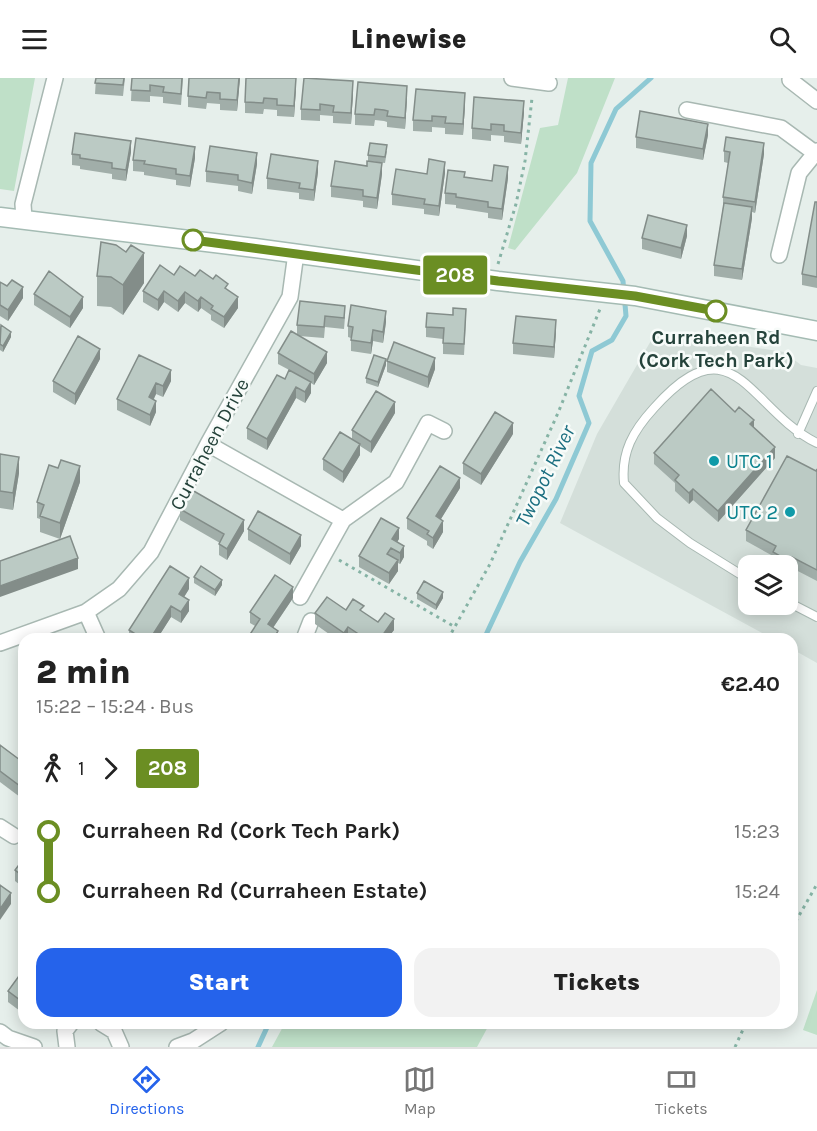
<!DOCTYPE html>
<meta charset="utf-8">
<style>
:root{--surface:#fff;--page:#f2f2f2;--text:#222;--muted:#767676;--line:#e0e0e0;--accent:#2563eb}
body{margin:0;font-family:Karla,sans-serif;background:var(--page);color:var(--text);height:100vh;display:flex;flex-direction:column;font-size:22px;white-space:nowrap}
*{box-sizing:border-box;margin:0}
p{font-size:20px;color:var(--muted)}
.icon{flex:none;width:33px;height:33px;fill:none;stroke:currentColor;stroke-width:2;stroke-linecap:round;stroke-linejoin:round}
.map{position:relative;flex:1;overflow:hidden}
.sheet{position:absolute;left:18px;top:555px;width:780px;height:396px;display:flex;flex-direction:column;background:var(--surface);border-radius:18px;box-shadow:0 3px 15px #0003}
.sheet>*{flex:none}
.badge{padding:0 12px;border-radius:4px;font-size:21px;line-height:39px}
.tools{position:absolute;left:738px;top:477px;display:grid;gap:12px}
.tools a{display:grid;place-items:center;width:60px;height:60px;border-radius:12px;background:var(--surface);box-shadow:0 3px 15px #0003;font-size:30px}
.map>.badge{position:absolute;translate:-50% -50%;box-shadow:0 0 0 3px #fff}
.legs{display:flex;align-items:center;gap:9px;height:66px;padding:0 18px;font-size:20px}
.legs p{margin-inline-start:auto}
.headline{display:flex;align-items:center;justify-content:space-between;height:102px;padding:0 18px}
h1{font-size:33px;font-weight:800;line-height:45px}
.cta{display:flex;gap:12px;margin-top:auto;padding:12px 18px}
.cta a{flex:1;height:69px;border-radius:18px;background:var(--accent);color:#fff;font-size:24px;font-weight:800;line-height:69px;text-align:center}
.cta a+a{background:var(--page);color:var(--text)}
ul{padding:0 18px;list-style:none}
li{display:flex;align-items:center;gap:21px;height:60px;font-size:22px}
li i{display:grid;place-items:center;width:9px;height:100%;margin:0 8px;background:currentColor}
li i::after{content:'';width:15px;height:15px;margin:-8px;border:4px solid;border-radius:50%;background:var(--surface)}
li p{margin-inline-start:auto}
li:first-child i{background:linear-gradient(#0000 50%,currentColor 0)}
li:last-child i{background:linear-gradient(currentColor 50%,#0000 0)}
header{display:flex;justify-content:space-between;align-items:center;height:78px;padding:0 18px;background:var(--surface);font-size:27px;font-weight:800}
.menu{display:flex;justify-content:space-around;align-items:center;height:84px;border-top:2px solid var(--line);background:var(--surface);font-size:16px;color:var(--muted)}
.menu a{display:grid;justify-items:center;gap:3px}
.menu .current{color:var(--accent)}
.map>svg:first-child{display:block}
.built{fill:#d4dfda;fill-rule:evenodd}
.green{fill:#bfe0c8}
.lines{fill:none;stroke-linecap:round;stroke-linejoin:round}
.stream{stroke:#8ec9d4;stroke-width:5}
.lane-casing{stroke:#a8b8b2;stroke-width:10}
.street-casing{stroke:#a8b8b2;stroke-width:18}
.secondary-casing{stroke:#a4bbb3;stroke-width:21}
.path{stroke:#86b3a5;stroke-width:3;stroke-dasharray:3 4.5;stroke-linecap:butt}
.lane{stroke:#fff;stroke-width:8}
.street{stroke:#fff;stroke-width:15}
.secondary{stroke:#fff;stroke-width:18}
.wall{fill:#a1aea9}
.shaded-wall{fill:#838d89}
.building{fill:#bbcac4;stroke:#838d89;stroke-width:1.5}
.line-1-casing{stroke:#fff;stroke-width:14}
.line-1{stroke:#6b8e23;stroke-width:9}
.stop-1-dot{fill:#fff;stroke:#6b8e23;stroke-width:3}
.culture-dot{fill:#0f9aa8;stroke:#f7fbf9;stroke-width:2}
.labels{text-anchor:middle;stroke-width:5;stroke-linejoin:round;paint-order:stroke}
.stop-label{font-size:20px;font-weight:bold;fill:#24423a;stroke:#f7fbf9}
.street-label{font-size:20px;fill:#24423a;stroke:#f7fbf9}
.culture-label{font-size:20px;fill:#0d838f;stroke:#f7fbf9;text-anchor:start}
.water-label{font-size:21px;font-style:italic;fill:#1c6f80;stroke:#f7fbf9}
</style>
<header><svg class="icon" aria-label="menu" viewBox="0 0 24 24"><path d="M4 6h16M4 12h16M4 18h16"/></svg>Linewise<svg class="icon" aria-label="search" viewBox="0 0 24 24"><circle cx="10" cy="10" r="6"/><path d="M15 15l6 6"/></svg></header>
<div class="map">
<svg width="817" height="969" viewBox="0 0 817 969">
<rect width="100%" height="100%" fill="#e6efeb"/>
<path class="built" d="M656 254 784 274 801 287 817 290V585L792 571V561H773L560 445 597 356ZM748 488H788V526H748Z"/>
<path class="green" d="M0 0H35L14 113 0 111Z
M568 0H615L577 95 515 172 508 170 540 50 558 47Z
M817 912V957L803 952Z
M285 945H490L477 969H272Z"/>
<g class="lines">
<path class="stream" d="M484 561 520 484 556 421 589 345 579 318 592 273 612 262 626 238 623 203 590 143 591 85 616 31 651 0
M258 969 269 945"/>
<defs>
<path id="lane" d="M798 356 817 313
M748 501 690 465 657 440 624 405C621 374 633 353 654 330 734 240 748 331 817 365
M788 524 817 539"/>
<path id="street" d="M512 0 549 5
M792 0 790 2 817 23
M687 32 781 50 815 75
M24 141 23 126 55 0
M779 177 799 95 817 73
M208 366 343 442 396 404 428 345 444 353
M300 519 343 442
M86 534 98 561
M304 561 311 543
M0 565 86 534 119 511 151 474 208 366 290 219 296 175
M0 749 14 758
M101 945 114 953 121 969
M0 954 8 960 34 969
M67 969 65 953 71 945
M177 969 193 963 221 945"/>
<path id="secondary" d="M0 139 255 170 498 203 635 218 817 253"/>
</defs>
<use href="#lane" class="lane-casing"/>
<use href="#street" class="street-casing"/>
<use href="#secondary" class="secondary-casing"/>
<path class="path" d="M498 186 516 126 525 83 532 20
M339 482 455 549
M448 561 490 486 558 335 600 231
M792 850 817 806
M735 969 746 945"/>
<use href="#lane" class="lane"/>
<use href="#street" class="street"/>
<use href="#secondary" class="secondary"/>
</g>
<path class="wall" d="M96 0H125L123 18 95 16Z
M132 0H183L181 27 163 25V19L150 18V24L131 23Z
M240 0 237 33 220 32V26L207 25 206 31 188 29V18Z
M296 9 294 39 277 38V32L264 31 263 36 245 35V24Z
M353 14 351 46 333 45V38L320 37V43L301 42V31Z
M407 19 405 51 387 49V44L384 43 375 42 374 48 355 47V36Z
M465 26 463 57 445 56V50L432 49V54L413 53V42Z
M524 34 521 66 504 64V58L491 57V63L472 61V50Z
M708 57 703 82 636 70V59Z
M387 73 385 85 368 83V77Z
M724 73 764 76 755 135 752 134V140L742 202 714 198V187L723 129V119L728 85 724 84Z
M131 74 126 103 112 101V96L80 91V88L72 87V76Z
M195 80 190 109 176 107V102L144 97V94L133 93V82Z
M257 86 252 116 238 113V108L206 104V93Z
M318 94 314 123 299 121V115L267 111V100Z
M445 95 439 138 424 136V131L392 127V116L427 96Z
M382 96 377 131 363 129V123L331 119V108Z
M465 99 492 103 508 100 502 142 488 140V135L456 130V127L445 126V115Z
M817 124V210L802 207V196Z
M687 158 681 181 642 171V160Z
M101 164 144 205 123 237 111 229 97 228V198Z
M174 197 195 198 228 212 238 230 224 250 211 242V237L201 230 198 234 185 225 178 234 164 224 158 233 143 224V213Z
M0 204 23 220 8 243 0 238Z
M34 216 83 230 70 250 34 227Z
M300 223 345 239 344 251 325 249 324 260 299 258 327 285 314 307 311 305V315L305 325 296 320 267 372 247 361V350L285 301 293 294 278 286V275L297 257V247Z
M466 242 464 277 443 276V261L426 259V249Z
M386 244 383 265 373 263 371 276 351 273V260L348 259V248Z
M0 248 11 259 3 274 0 272Z
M556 253 554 280 513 276V265Z
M139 277 171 303 163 319 156 316 154 321 156 334 150 348 117 332V321Z
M100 281 75 327 53 314V303Z
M387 283 435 291 428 310 387 294Z
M386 287 378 309 366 305V300Z
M395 335 371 375 360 368V377L343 405 323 392V381L352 361V352Z
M754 350 775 380 718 444 693 422 689 426 675 413V405L654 386V375Z
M513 356 481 407 463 396V385Z
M0 376 19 395 13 432 0 430Z
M817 391V503L792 490 790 495 788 493V488H777L773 485V478L746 463V452L816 393Z
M80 404 60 461 40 454V441L37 440V424Z
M460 410 441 441 443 454 433 471 427 467V463L407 451V440Z
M180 431 244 453 227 482 219 477V466L220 465 180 442Z
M248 451 301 468 290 487 248 462Z
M399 461 397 464 404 479 400 486 398 485V493L389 506 359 489V478Z
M194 499 222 507 215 518 194 505Z
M189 511 184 519 189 533 181 545 171 539 157 561H129V552Z
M417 515 443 520 436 532 417 521Z
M293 520 273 550 278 561 250 545V534Z
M346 532 364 535 378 544 394 552 387 561H350L348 560V561H336L315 546V535Z
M0 667 24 685V722L0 704Z
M24 780V810L15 803V792Z
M24 891V936L8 924V913Z
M139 945H148L145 949Z"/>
<path class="shaded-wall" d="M239 0H240L237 33V22Z
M296 0V9L294 39V28Z
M353 3V14L351 46V35Z
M407 8V19L405 51V40Z
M465 15V26L463 57V46Z
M524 23V34L521 66V55Z
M708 46V57L703 82V71Z
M131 63V74L126 103V92Z
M764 65V76L755 135V124Z
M195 69V80L190 109V98Z
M257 75V86L252 116V105Z
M318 83V94L314 123V112Z
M445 84V95L439 138V128Z
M382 85V96L377 131V120Z
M508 89V100L502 142V131Z
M752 129V140L742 202V191Z
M687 147V158L681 181V170Z
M144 175V205L123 237V207Z
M23 209V220L8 243V232Z
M164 213V224L158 233V222Z
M185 214V225L178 234V223Z
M83 219V230L70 250V239Z
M201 219V230L198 234V223Z
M238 219V230L224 250V239Z
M386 233V244L383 265V254Z
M556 242V253L554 280V269Z
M373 252V263L371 276V265Z
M11 254V259L3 274V268Z
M100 271V281L75 327V316Z
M327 274V285L314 307V296Z
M435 280V291L428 310V299Z
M386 281V287L378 309V304Z
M171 292V303L163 319V308Z
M311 304V315L305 325V314Z
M156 305V316L149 330V319Z
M296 309V320L267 372V361Z
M156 323V334L150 348V337Z
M395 324V335L371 375V364Z
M754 342V353L750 346Z
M513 345V356L481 407V396Z
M360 366V377L343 405V394Z
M775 369V380L718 444V433Z
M19 379V395L13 432V415Z
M80 388V404L60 461V445Z
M460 400V410L436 449V438Z
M693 411V422L689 426V415Z
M244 442V453L227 482V471Z
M443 443V454L433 471V460Z
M399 450V461L392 472V461Z
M301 457V468L290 487V476Z
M404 468V479L400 486V475Z
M792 479V490L790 495V484Z
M78 480V491L0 519V508Z
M398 482V493L389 506V495Z
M189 500V511L179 527V516Z
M222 502V507L215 518V512Z
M293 509V520L268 557V546Z
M443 514V520L436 532V527Z
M189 522V533L181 545V534Z
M171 528V539L157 561H150Z
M394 541V552L387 561H380Z
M348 549V561H344V555Z
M278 553V561H273Z
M11 815V826L0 842V831Z"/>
<path class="building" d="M96 0H124L123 7 95 5Z
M132 0H182L181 16 163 14 164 9 150 7V13L131 12Z
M189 0H239L237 22 220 21V15L207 14 206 20 188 18Z
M246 0H296L294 28 277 27V21L264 20 263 25 245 24Z
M304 0 353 3 351 35 333 34 334 28 320 26V32L301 31Z
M358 4 407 8 405 40 387 38 388 33 384 32 375 31 374 37 355 36Z
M416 11 465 15 463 46 445 45 446 39 432 38V43L413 42Z
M474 19 524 23 521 55 504 53V47L491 46V52L472 50Z
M640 33 708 46 703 71 636 59Z
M75 55 131 63 126 92 112 90V85L80 80V77L72 76Z
M726 59 764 65 755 124 723 119 730 74 724 73Z
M136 60 195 69 190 98 176 96V91L144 86 145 83 133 82Z
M370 65 387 67 385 79 368 77Z
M210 68 257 75 252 105 238 102V97L206 93Z
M271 76 318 83 314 112 299 110 300 105 267 100Z
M429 81 445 84 439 128 424 126 425 121 392 116 396 91 427 96Z
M335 83 367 88V83L382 85 377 120 363 118V112L331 108Z
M494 87 508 89 502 131 488 129V124L456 119V116L445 115 448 92 465 94 464 99 492 103Z
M815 124H817V199L802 196Z
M724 125 752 129 742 191 714 187Z
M648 137 687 147 681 170 642 160Z
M101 164 116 167 126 174 131 167 144 175 123 207 111 199 97 198Z
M160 187 174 197 180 188 195 198 200 192 213 201 216 197 228 206 225 210 238 219 224 239 211 231 213 228 201 219 198 223 185 214 178 223 164 213 158 222 143 213Z
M49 193 83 219 70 239 34 216Z
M12 202 23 209 8 232 0 227V204L7 208Z
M300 223 345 228 344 240 325 238 324 249 297 247Z
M351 227 386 233 383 254 373 252 371 265 351 262 353 249 348 248Z
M453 230 466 231 464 266 443 265 444 250 426 249 427 235 453 237Z
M516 238 556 242 554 269 513 265Z
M1 247 11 254 3 268 0 266Z
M291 253 327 274 314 296 278 275Z
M78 258 100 271 75 316 53 303Z
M394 264 435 280 428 299 387 283Z
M139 277 171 292 163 308 156 305 149 319 156 323 150 337 117 321Z
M374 277 386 281 378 304 366 300Z
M289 292 311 304 305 314 296 309 267 361 247 350 277 297 285 301Z
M711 311 735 334 739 329 754 342 750 346 775 369 718 433 693 411 689 415 675 402 679 397 654 375Z
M376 313 395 324 371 364 352 352Z
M495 334 513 345 481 396 463 385Z
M340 354 360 366 343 394 323 381Z
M0 376 19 379 13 415 0 413Z
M787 378 816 393 817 391V492L792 479 790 484 773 474 776 468 746 452Z
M61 382 80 388 60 445 40 438 44 427 37 424 49 387 58 390Z
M440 388 460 400 436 438 443 443 433 460 427 456 429 453 407 440Z
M192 412 244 442 227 471 219 466 224 456 180 431Z
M258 433 301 457 290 476 248 451Z
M381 440 399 450 392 461 404 468 400 475 391 470 387 476 398 482 389 495 359 478Z
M70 458 78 480 0 508V483Z
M170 488 189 500 179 516 189 522 181 534 171 528 150 561H143L129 552Z
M201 488 222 502 215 512 194 499Z
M275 497 293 509 268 546 278 553 273 561H247L260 541 250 534Z
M424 503 443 514 436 527 417 515Z
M327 519 346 532 353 521 364 528 360 532 378 544 385 535 394 541 380 561H366L348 549 344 555 315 535Z
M0 667 24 685V711L0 693Z
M24 780V799L15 792Z
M0 807 11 815 0 831Z
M24 891V925L8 913Z"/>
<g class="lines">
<defs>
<path id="line-1" d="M193 162 498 203 635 218 716 233"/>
</defs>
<use href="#line-1" class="line-1-casing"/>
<use href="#line-1" class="line-1"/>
</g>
<g class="stop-1-dot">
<circle cx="193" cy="162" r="10"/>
<circle cx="716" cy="233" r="10"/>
</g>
<g class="culture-dot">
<circle cx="714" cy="383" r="6"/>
<circle cx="790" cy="434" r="6"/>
</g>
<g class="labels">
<g class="stop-label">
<text x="716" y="266">Curraheen Rd<tspan x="716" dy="23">(Cork Tech Park)</tspan></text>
</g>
<g class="street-label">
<text transform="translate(209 366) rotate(-62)" y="7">Curraheen Drive</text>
</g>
<g class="culture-label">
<text x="726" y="390">UTC 1</text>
<text x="778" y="441" text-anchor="end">UTC 2</text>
</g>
<g class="water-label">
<text transform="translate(545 398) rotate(-64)" y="7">Twopot River</text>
</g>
</g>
</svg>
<div class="tools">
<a><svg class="icon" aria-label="layers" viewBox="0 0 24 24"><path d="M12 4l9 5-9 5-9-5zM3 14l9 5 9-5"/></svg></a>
</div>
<b class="badge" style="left:455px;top:197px;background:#6b8e23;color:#fff">208</b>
<section class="sheet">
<div class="headline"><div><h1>2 min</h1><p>15:22 – 15:24 · Bus</p></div><b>€2.40</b></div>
<div class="legs"><svg class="icon" aria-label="walk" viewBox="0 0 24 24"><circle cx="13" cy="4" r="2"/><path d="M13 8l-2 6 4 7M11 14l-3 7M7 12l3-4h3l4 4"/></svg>1<svg class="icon" aria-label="forward" viewBox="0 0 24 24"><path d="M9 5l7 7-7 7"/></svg><b class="badge" style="background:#6b8e23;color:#fff">208</b></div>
<ul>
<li><i style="color:#6b8e23"></i><b>Curraheen Rd (Cork Tech Park)</b><p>15:23</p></li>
<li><i style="color:#6b8e23"></i><b>Curraheen Rd (Curraheen Estate)</b><p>15:24</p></li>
</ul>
<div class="cta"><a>Start</a><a>Tickets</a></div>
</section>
</div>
<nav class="menu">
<a class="current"><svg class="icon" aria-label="directions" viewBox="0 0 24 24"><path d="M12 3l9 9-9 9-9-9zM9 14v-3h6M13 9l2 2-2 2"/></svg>Directions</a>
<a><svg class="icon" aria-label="map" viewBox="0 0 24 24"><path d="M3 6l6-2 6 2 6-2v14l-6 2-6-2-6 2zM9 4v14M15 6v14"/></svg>Map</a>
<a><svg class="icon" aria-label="tickets" viewBox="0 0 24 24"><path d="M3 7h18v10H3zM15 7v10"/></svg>Tickets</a>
</nav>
